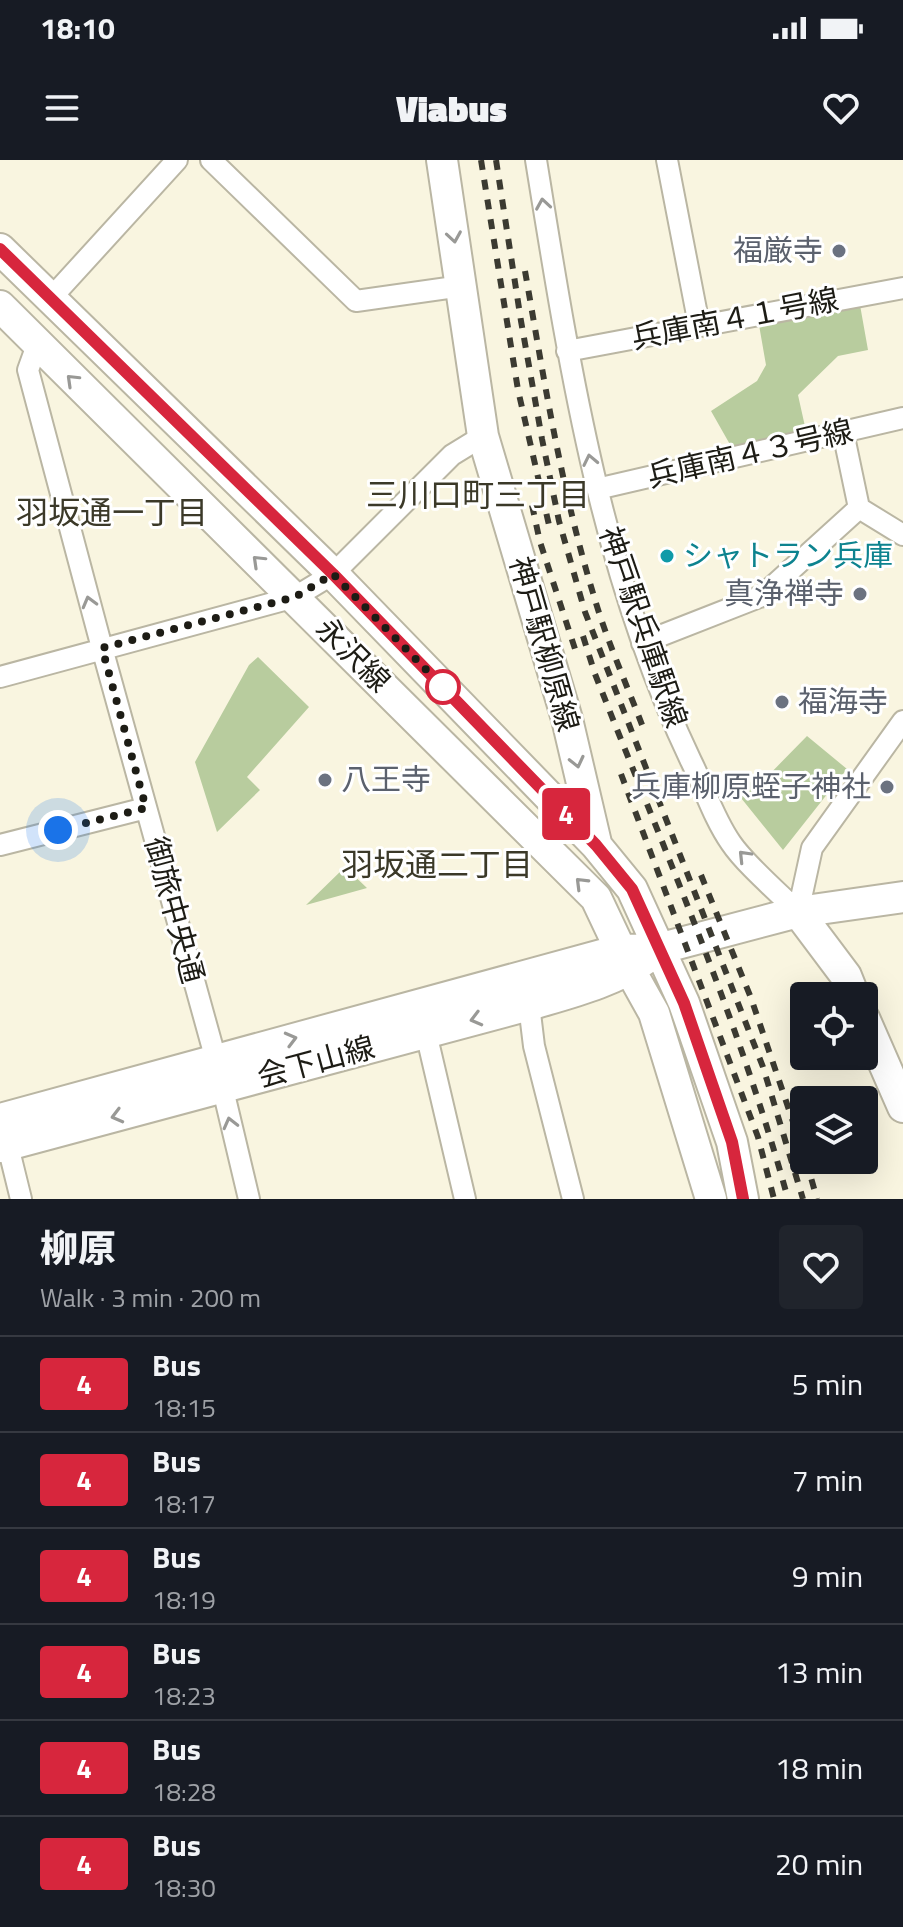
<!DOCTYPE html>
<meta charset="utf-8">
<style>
:root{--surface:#171b24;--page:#20242c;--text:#f1f3f6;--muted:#9ea1a6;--line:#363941}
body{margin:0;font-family:"Titillium Web","Noto Sans JP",sans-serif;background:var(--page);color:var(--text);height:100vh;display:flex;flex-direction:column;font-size:30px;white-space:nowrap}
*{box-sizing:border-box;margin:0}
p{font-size:26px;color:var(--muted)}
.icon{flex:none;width:44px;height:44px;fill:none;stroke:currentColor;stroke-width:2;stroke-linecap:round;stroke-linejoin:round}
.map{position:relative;height:1039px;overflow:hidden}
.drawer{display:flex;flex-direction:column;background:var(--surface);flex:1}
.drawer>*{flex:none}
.badge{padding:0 16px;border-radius:6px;font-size:28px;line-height:52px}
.controls{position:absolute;left:790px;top:822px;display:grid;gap:16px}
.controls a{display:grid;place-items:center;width:88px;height:88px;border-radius:8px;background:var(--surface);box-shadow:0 8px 32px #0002;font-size:40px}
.you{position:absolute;width:40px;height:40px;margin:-20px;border:6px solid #fff;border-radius:50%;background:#1a73e8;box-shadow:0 0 0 12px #1a73e833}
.map>.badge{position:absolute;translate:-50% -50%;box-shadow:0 0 0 4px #fff}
.round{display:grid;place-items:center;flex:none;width:84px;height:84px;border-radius:8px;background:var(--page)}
.overview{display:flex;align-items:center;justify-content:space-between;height:136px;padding:0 40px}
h1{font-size:38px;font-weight:800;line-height:60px}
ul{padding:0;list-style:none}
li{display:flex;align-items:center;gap:24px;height:96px;padding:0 40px;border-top:2px solid var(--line)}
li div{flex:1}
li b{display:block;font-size:30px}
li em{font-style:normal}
li .badge{min-width:88px;font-weight:700;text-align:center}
.status{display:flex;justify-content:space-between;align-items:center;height:56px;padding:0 40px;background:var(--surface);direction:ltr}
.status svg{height:22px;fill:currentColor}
header{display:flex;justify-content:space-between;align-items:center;height:104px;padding:0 40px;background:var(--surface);font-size:36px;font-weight:800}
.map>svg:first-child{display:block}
.green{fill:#b8cc9e}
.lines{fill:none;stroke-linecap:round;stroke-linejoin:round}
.street-casing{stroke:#bab6a3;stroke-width:24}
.secondary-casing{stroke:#bab6a3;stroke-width:34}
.street{stroke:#fff;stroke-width:20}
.secondary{stroke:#fff;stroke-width:30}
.rail{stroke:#3b3a31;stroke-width:6;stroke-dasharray:10 10;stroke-linecap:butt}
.oneway{stroke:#999996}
.line-casing{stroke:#fff;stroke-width:18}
.line{stroke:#d7263d;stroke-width:12}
.walk{stroke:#1d1c15;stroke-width:8;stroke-dasharray:0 14.4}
.worship-dot{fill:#6b7280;stroke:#fff;stroke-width:3}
.culture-dot{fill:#0f9aa8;stroke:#fff;stroke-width:3}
.stop-dot{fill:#fff;stroke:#d7263d;stroke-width:4}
.labels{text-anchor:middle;stroke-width:6;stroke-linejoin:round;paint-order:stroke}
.worship-label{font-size:30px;fill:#5b616d;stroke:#fff;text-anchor:end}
.street-label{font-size:30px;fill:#1d1c15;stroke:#fff}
.culture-label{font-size:30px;fill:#0d838f;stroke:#fff;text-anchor:start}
.neighbourhood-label{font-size:32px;fill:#3b3928;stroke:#fff}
</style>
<div class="status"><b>18:10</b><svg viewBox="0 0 49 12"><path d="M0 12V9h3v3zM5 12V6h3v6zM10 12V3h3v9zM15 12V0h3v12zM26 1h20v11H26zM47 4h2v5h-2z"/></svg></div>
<header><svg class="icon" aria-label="menu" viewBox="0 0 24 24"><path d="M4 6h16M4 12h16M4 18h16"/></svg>Viabus<svg class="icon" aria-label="heart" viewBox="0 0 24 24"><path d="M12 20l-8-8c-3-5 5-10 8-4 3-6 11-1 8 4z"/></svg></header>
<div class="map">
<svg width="903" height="1039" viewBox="0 0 903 1039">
<rect width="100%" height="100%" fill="#f9f5e0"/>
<path class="green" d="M860 145 868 190 838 196 798 235 806 271 732 288 711 251 757 221 766 205 759 165Z
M258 497 309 547 247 617 260 630 217 672 195 602 249 505Z
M807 576 847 609 783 690 729 623 741 612 756 628Z
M345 707 367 728 306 745Z"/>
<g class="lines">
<defs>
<path id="street" d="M211 0 356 141 462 126
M536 0C569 204 601 413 691 601 704 627 714 659 731 683 745 704 779 733 798 752
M667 0 699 165
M52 137 177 0
M37 185 28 210 102 488 216 900 249 1039
M567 191 903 128
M843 272 859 348 903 375
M597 329 903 258
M642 483 762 436 859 348
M0 517 295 437 333 414 452 295 483 276
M0 685 146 648
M798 752 812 688 903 561
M529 845 534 886 573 1039
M426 873 465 1039
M5 974 21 1039"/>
<path id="secondary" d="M442 0 483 276 567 559 596 683
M0 89 333 414 596 685 632 729 684 843 732 982 743 1039
M0 146 596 738 630 810 654 853 711 1039
M798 752 846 816 854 836
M864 858 903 947
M0 959 620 790 658 789 798 752 903 737
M0 987 529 845C569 833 612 823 647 798"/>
</defs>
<use href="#street" class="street-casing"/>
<use href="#secondary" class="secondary-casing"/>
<use href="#street" class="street"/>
<use href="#secondary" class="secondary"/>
<path class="rail" d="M481 0 518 230 549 365
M496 0 521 161 542 279 559 361 585 452 763 907 803 1039
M525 111C544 219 561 328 593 433 606 479 627 525 644 570
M532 345 540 382 578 498
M583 476 595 514C663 687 739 860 788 1039
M621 614 758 977 774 1039
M701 715 751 838 804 994
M806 1000 817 1039"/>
</g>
<defs><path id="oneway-chevron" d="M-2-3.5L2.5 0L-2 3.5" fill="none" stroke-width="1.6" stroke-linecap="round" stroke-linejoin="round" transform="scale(2)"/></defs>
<g class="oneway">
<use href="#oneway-chevron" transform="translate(543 44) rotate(-99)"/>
<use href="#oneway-chevron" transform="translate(454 77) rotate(81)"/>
<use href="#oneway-chevron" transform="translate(72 220) rotate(-136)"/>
<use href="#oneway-chevron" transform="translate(590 300) rotate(-102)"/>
<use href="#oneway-chevron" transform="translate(258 401) rotate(-136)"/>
<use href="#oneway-chevron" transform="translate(89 442) rotate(-105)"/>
<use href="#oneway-chevron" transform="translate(577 602) rotate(77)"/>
<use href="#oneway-chevron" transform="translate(744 696) rotate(-134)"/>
<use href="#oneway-chevron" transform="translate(581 723) rotate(-135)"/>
<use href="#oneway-chevron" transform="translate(476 859) rotate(165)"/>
<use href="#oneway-chevron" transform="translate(291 879) rotate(-15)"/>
<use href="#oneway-chevron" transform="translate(117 956) rotate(165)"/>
<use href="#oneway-chevron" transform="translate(230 963) rotate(-104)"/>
</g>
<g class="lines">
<defs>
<path id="line" d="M0 89 333 414 596 685 632 729 684 843 732 982 743 1039"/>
</defs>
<use href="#line" class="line-casing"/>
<use href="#line" class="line"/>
<path class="walk" d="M58 670 146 648 102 488 295 437 333 414 443 527"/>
</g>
<g class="worship-dot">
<circle cx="839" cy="91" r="8"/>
<circle cx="860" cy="434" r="8"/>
<circle cx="782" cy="542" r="8"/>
<circle cx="325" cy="620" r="8"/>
<circle cx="887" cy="627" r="8"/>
</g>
<circle class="culture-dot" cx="667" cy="396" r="8"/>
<circle class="stop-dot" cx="443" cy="527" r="16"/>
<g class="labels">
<g class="worship-label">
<text x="823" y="101">福厳寺</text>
<text x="844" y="444">真浄禅寺</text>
<text x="798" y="552" text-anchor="start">福海寺</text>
<text x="341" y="630" text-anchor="start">八王寺</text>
<text x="871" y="637">兵庫柳原蛭子神社</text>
</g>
<g class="street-label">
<text transform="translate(735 159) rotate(-11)" y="10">兵庫南４１号線</text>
<text transform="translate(750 294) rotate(-13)" y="10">兵庫南４３号線</text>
<text transform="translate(643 467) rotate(71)" y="10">神戸駅兵庫駅線</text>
<text transform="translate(544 484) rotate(74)" y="10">神戸駅柳原線</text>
<text transform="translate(353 495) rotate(45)" y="10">永沢線</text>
<text transform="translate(174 750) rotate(75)" y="10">御旅中央通</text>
<text transform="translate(316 902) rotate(-15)" y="10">会下山線</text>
</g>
<g class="culture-label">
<text x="683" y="406">シャトラン兵庫</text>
</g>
<g class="neighbourhood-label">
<text x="478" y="346">三川口町三丁目</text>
<text x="112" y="364">羽坂通一丁目</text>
<text x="437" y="716">羽坂通二丁目</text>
</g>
</g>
</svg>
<div class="controls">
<a><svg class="icon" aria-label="locate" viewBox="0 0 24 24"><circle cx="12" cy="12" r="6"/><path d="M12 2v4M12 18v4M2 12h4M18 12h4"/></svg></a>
<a><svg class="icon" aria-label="layers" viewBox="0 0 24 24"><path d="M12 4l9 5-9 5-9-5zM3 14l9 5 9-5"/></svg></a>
</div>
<div class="you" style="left:58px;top:670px"></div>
<b class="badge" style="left:566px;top:654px;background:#d7263d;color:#fff">4</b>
</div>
<section class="drawer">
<div class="overview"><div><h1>柳原</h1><p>Walk · 3 min · 200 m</p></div><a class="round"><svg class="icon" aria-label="heart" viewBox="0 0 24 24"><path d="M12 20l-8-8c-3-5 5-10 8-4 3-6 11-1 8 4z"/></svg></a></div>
<ul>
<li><span class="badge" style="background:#d7263d;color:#fff">4</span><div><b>Bus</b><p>18:15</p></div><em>5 min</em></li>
<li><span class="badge" style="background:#d7263d;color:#fff">4</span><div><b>Bus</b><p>18:17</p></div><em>7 min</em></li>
<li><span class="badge" style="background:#d7263d;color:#fff">4</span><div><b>Bus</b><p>18:19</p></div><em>9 min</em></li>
<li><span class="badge" style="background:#d7263d;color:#fff">4</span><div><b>Bus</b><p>18:23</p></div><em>13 min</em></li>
<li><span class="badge" style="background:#d7263d;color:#fff">4</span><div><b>Bus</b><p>18:28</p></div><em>18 min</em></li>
<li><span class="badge" style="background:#d7263d;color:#fff">4</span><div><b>Bus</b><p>18:30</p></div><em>20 min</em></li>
</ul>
</section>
